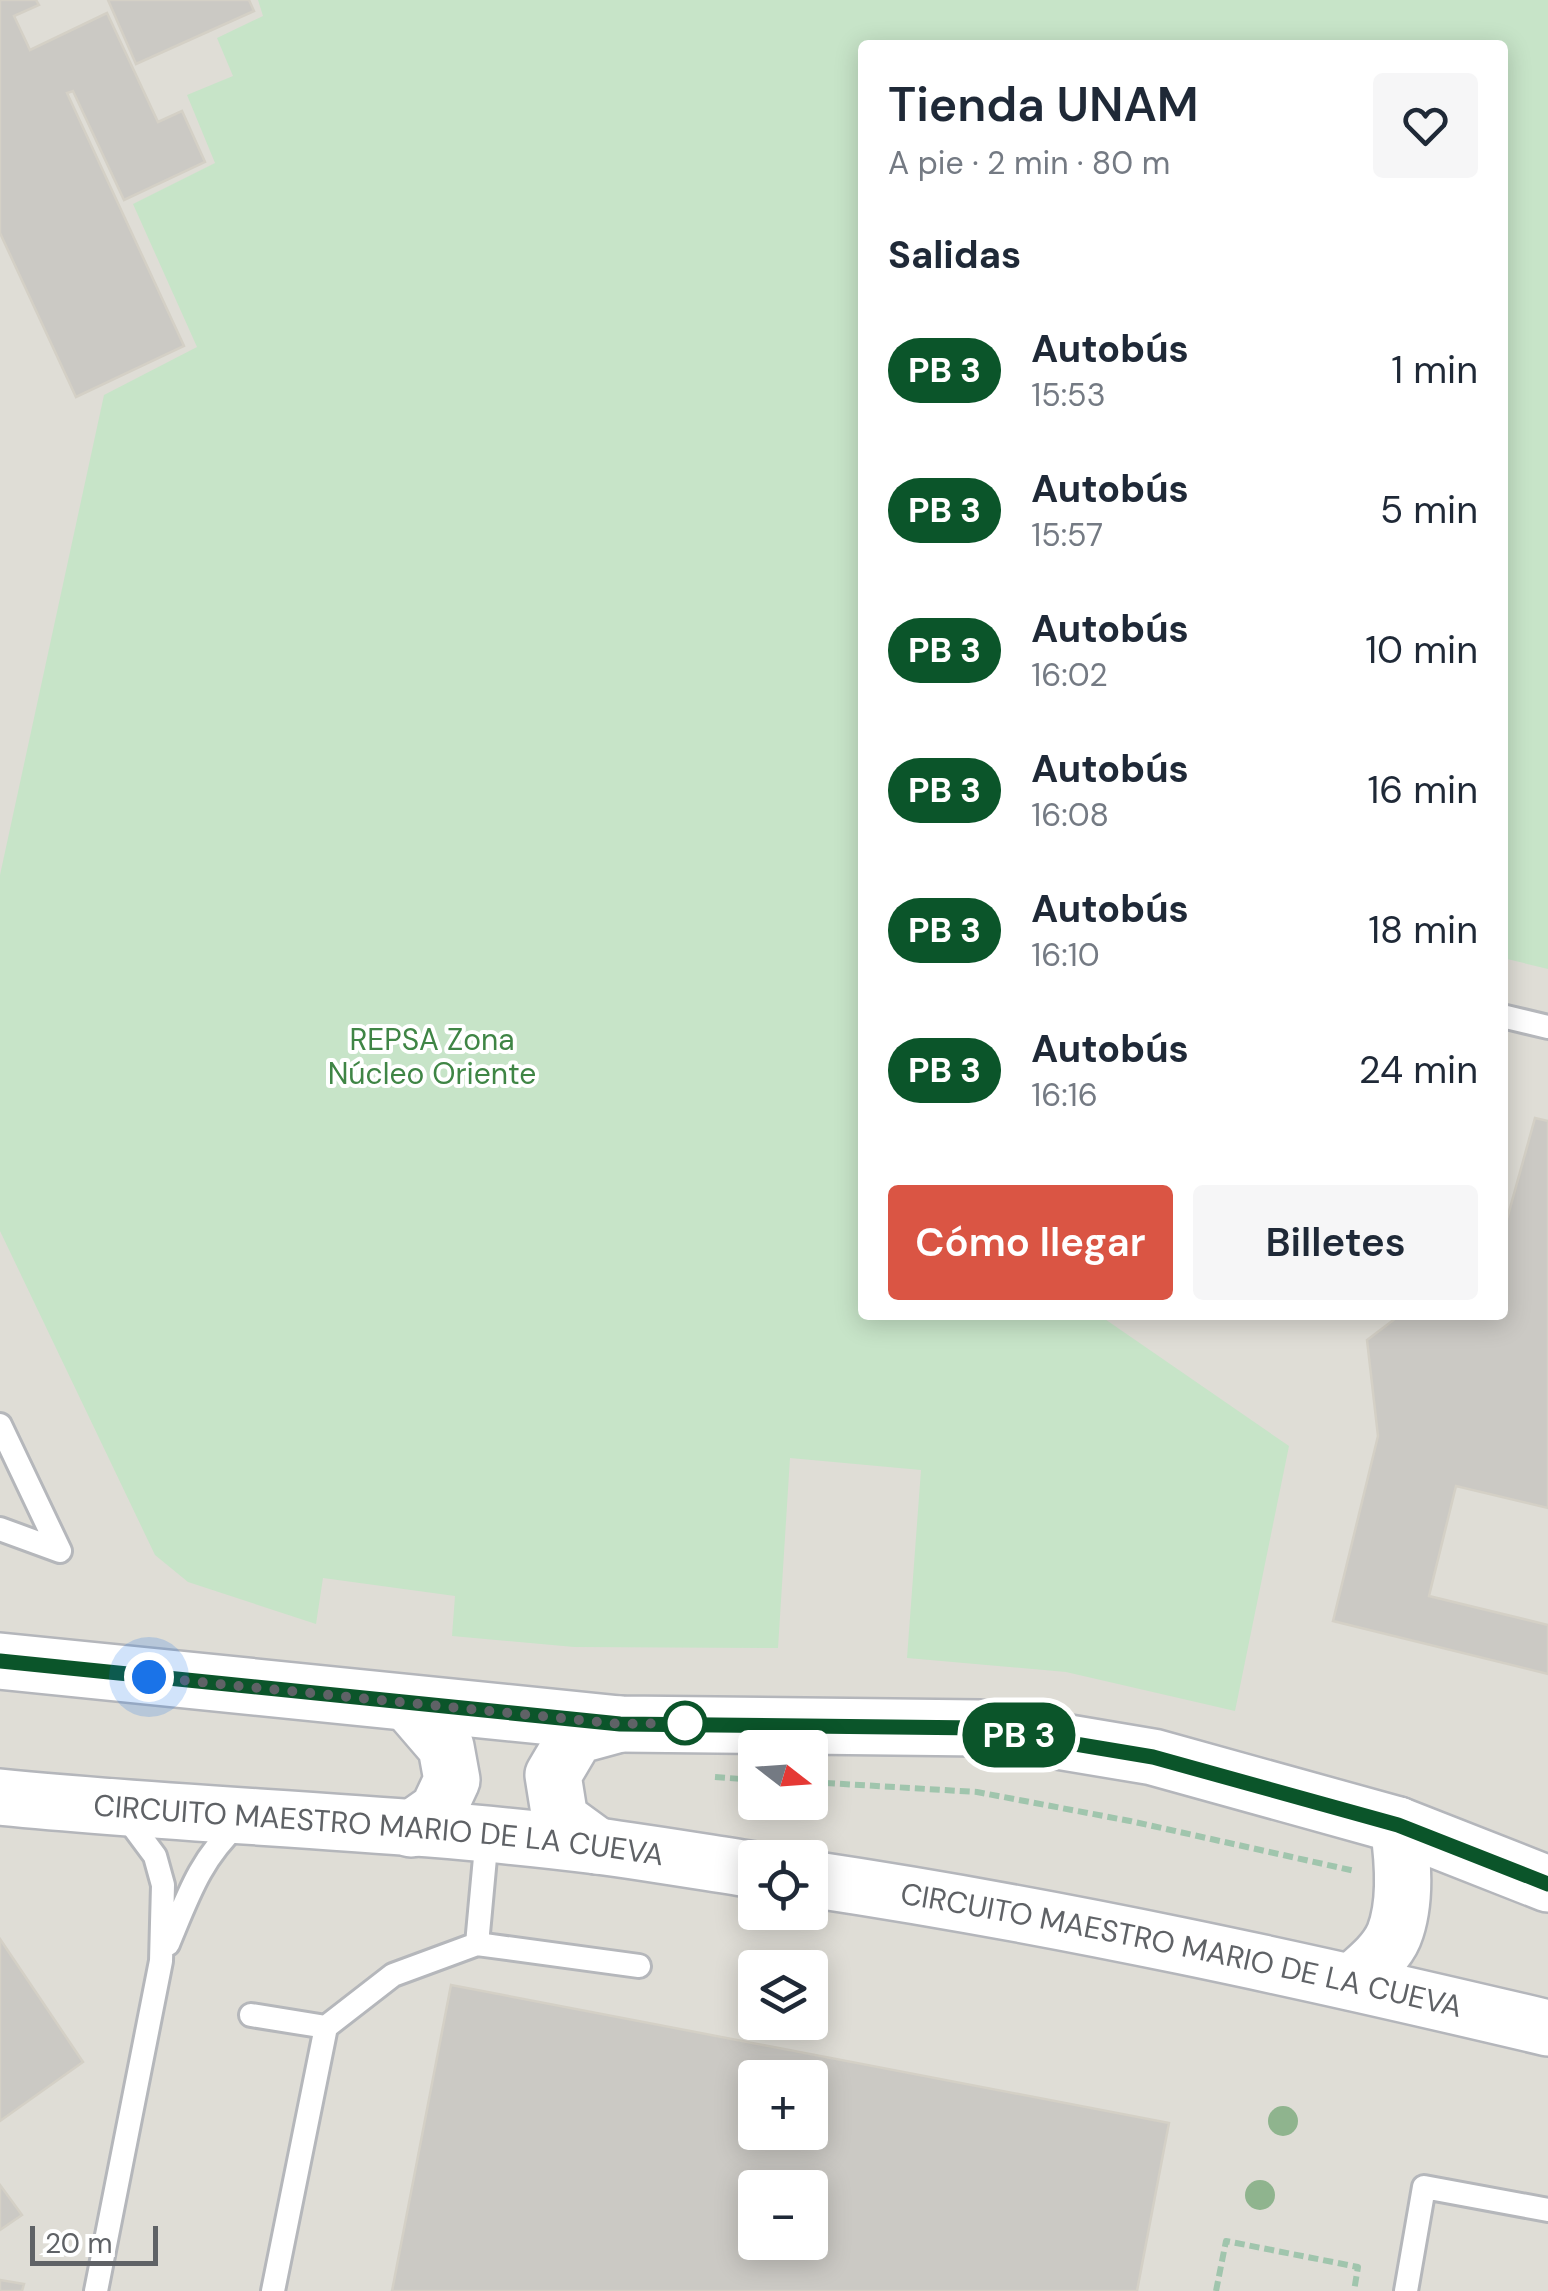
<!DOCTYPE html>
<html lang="es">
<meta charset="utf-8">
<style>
:root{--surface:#fff;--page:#f6f6f7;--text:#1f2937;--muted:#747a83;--accent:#da5544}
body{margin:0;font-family:"DM Sans",sans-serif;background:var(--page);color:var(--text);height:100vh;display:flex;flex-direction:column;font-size:38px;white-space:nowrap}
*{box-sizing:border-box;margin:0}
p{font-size:32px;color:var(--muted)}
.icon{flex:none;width:55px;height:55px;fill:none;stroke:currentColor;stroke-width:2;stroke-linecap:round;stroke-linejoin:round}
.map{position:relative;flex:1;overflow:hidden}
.sheet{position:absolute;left:858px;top:40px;width:650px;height:1280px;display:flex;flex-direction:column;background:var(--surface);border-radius:10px;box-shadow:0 5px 25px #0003}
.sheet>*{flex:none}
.badge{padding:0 20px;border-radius:32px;font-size:35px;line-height:65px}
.needle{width:65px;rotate:107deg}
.fabs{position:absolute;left:738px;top:1730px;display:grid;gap:20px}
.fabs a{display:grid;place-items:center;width:90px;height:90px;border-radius:10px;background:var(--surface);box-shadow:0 5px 25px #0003;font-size:50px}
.scale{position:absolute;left:30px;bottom:25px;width:128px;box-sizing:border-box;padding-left:10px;border:5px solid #5f6266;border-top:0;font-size:28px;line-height:35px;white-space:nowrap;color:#5f6266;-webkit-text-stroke:8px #fff;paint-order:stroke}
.you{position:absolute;width:50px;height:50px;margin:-25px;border:8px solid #fff;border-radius:50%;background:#1a73e8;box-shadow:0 0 0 15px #1a73e833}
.map>.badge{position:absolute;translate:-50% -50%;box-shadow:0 0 0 5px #fff}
h2{padding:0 30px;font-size:38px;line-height:90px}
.round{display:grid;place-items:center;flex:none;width:105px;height:105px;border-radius:10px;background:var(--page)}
.headline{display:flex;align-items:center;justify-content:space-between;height:170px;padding:0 30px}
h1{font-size:48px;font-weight:600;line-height:75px}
.primary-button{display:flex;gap:20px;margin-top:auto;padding:20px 30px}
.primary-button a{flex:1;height:115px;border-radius:10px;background:var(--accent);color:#fff;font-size:40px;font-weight:600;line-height:115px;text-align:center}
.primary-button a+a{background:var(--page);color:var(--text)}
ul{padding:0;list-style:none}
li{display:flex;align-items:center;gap:30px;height:140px;padding:0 30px}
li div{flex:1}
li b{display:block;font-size:38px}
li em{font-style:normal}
li .badge{min-width:110px;font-weight:700;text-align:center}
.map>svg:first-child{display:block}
.education{fill:#dfddd6;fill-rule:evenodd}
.green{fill:#c7e4c8}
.building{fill:#cbc9c4;stroke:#d4d0c6;stroke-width:2.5;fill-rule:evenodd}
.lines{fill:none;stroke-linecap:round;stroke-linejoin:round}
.lane-casing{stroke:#b5b7bb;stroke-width:28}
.secondary-casing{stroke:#b4b6bb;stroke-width:60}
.path{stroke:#a0c5ad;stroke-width:6;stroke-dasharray:10 5;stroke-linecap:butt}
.lane{stroke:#fff;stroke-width:22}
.secondary{stroke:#fff;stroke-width:55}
.tree{fill:#8fb48e}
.line-casing{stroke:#fff;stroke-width:22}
.line{stroke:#0b552a;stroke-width:15}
.walk{stroke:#5f6266;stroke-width:10;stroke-dasharray:0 18}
.stop-dot{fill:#fff;stroke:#0b552a;stroke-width:5}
.labels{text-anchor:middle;stroke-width:8;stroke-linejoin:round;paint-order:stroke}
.park-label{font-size:30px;fill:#3f8545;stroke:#fff}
.street-label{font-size:30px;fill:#5f6266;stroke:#fff}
</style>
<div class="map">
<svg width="1548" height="2291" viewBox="0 0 1548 2291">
<rect width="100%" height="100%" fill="#f0eee8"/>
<path class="education" d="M0 0H1548V2291H0ZM862 45H1502V1315H862ZM755 1748H810V1802H755ZM755 1858H810V1912H755ZM755 1968H810V2022H755ZM755 2078H810V2132H755ZM755 2188H810V2242H755Z"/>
<path class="green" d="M258 0H1548V969L1503 958 1502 45H862V1315H1099L1289 1446 1235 1711 1066 1672 907 1658 921 1470 790 1458 778 1648 574 1647 452 1636 455 1596 323 1578 316 1624 188 1582 155 1555 0 1231V875L104 395 197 347 133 204 215 163 187 95 233 76 217 38 263 16Z"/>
<path class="building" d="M0 0H36L39 5 14 16 30 50 107 13 158 122 182 111 205 162 124 200 73 91 67 93 184 346 76 397 0 233Z
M108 0H249L254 11 136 64Z
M1535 1118 1548 1121V1508L1456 1486 1429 1596 1548 1625V1674L1333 1621 1378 1436 1367 1340 1400 1315H1502V1237Z
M0 1939 83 2062 0 2121Z
M451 1985 1169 2123 1137 2291H392ZM755 2078H810V2132H755ZM755 2188H810V2242H755Z
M0 2185 22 2215 0 2230Z
M0 2280 24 2284 22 2291H0Z"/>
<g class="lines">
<defs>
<path id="lane" d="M1502 1016 1548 1027
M0 1425 60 1551 0 1529
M168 1944C188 1896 200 1859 239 1823
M477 1944 639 1966
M251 2015 326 2027 273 2291
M326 2027 393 1975 477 1944 487 1836
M96 2291 161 1961 163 1885 155 1856 123 1813
M1406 2291 1424 2187 1548 2210"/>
<g id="secondary">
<path d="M0 1661 620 1724 980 1728 1153 1757 1398 1825 1548 1884"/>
<path d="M409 1704 446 1747 452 1780 438 1810 411 1829"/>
<path id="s1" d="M0 1797C199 1817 399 1821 597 1846 650 1853 703 1862 755 1870"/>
<path d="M597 1846 560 1819 553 1775 576 1736 620 1724"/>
<path id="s2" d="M810 1879C1058 1916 1304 1970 1548 2028"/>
<path d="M1352 1982C1368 1968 1386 1954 1394 1935 1407 1902 1403 1859 1398 1825"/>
</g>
</defs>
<use href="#lane" class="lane-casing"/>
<use href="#secondary" class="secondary-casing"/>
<path class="path" d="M715 1777 755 1780
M810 1782 977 1792 1130 1821 1355 1871
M1216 2291 1226 2241 1358 2267 1354 2291"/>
<use href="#lane" class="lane"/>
<use href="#secondary" class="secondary"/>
</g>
<g class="tree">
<circle cx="1283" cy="2121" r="15"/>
<circle cx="1260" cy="2195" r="15"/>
</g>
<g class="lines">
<defs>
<path id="line" d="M0 1661 620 1724 980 1728 1153 1757 1398 1825 1548 1884"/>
</defs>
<use href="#line" class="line-casing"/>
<use href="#line" class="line"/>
<path class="walk" d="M149 1677 620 1724 685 1723"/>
</g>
<circle class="stop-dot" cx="685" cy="1723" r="20"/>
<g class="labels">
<g class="park-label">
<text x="432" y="1050">REPSA Zona<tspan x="432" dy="34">Núcleo Oriente</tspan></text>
</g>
<g class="street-label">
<text dy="10" stroke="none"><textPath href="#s1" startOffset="380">CIRCUITO MAESTRO MARIO DE LA CUEVA</textPath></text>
<text dy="10" stroke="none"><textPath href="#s2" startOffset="378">CIRCUITO MAESTRO MARIO DE LA CUEVA</textPath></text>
</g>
</g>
</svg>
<div class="fabs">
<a><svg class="needle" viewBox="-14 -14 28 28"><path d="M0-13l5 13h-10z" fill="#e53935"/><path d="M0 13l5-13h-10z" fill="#747a83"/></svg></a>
<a><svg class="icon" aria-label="locate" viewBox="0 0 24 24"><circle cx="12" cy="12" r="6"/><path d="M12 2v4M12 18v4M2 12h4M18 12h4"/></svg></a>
<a><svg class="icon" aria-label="layers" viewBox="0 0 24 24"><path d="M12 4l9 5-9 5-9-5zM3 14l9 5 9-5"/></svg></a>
<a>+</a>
<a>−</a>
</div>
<div class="scale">20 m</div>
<div class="you" style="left:149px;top:1677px"></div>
<b class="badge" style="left:1019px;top:1735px;background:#0b552a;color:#fff">PB 3</b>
<section class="sheet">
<div class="headline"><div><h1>Tienda UNAM</h1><p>A pie · 2 min · 80 m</p></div><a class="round"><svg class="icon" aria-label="heart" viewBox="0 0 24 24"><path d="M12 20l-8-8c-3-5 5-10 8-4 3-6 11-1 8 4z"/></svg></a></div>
<h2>Salidas</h2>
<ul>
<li><span class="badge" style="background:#0b552a;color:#fff">PB 3</span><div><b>Autobús</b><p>15:53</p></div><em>1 min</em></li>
<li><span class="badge" style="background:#0b552a;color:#fff">PB 3</span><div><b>Autobús</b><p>15:57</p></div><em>5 min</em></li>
<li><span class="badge" style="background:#0b552a;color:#fff">PB 3</span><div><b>Autobús</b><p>16:02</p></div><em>10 min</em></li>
<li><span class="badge" style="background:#0b552a;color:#fff">PB 3</span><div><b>Autobús</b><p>16:08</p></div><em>16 min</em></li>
<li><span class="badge" style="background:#0b552a;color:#fff">PB 3</span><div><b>Autobús</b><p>16:10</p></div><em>18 min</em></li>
<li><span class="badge" style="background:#0b552a;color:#fff">PB 3</span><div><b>Autobús</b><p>16:16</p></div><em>24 min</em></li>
</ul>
<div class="primary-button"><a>Cómo llegar</a><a>Billetes</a></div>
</section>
</div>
